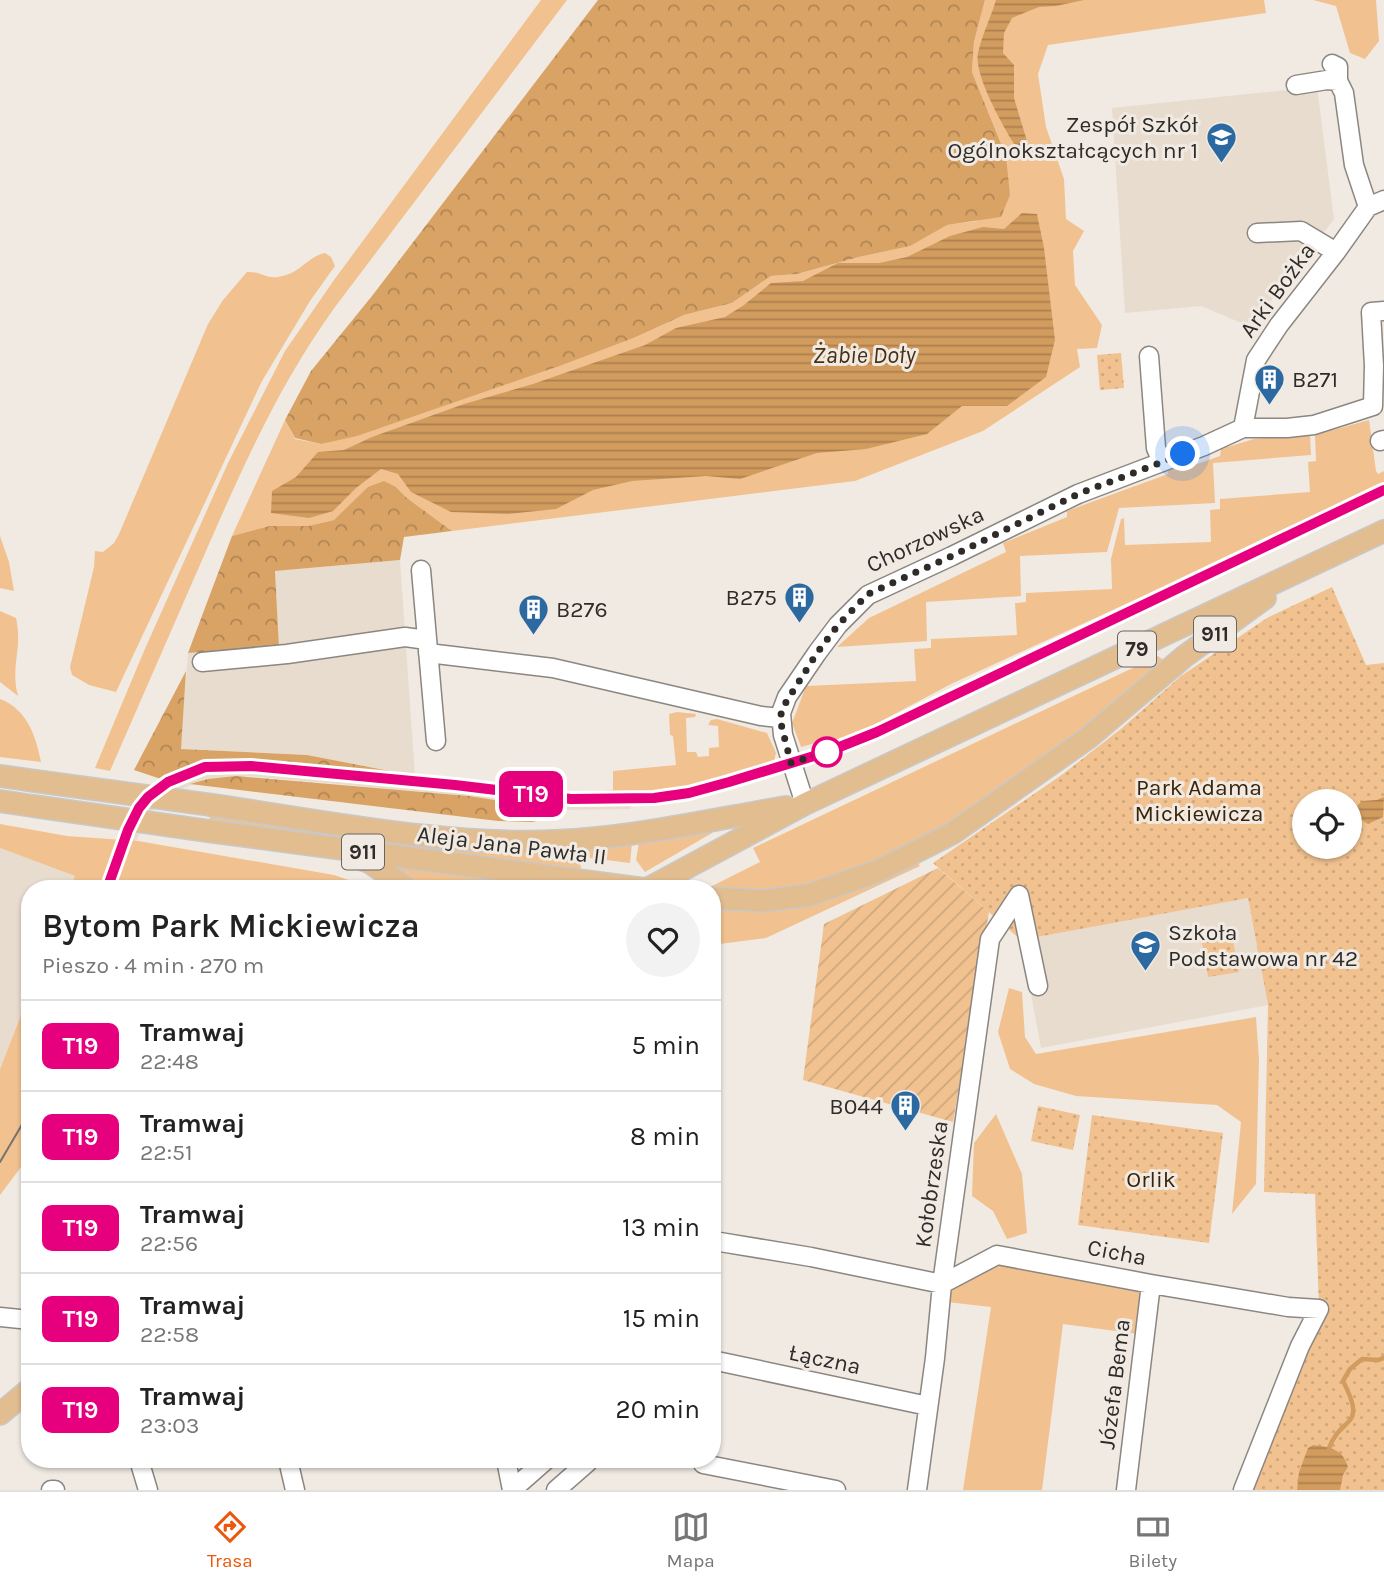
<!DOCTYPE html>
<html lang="pl">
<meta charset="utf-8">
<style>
:root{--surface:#fff;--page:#f2f2f2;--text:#222;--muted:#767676;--line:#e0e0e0;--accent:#ea580c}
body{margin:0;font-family:Karla,sans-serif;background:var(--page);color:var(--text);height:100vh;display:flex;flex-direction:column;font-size:26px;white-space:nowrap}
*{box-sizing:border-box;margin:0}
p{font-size:23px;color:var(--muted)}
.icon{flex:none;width:38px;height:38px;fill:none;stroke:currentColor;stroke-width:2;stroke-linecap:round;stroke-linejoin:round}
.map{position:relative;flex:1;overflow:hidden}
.drawer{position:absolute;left:21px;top:880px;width:700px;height:588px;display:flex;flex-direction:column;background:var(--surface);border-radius:28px;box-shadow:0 2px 5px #0004}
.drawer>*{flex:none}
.badge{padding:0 14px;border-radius:10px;font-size:24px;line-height:46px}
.buttons{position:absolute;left:1292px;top:789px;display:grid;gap:14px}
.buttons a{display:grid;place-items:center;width:70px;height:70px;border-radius:50%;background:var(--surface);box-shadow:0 2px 5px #0004;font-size:35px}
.you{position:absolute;width:35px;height:35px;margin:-18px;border:5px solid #fff;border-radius:50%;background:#1a73e8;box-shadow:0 0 0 10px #1a73e833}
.map>.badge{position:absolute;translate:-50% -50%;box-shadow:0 0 0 4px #fff}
.round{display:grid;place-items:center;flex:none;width:74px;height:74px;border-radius:37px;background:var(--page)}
.overview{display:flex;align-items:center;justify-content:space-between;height:119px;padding:0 21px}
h1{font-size:33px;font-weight:600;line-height:52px}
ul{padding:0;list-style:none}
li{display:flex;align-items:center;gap:21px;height:91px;padding:0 21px;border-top:2px solid var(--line)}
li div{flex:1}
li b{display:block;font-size:26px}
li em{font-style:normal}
li .badge{min-width:77px;font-weight:700;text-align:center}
.dock{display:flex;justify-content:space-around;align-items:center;height:98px;border-top:2px solid var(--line);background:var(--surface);font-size:19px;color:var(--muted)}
.dock a{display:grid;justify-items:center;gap:4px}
.dock .selected{color:var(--accent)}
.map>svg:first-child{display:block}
.built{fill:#e8dccf}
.grass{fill:#f1c290}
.forest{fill:url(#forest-crowns)}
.park{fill:url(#park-dots);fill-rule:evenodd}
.garden{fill:url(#garden-furrows)}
.water{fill:url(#water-rules)}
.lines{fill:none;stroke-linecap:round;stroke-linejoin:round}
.stream{stroke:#d29c5f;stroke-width:4.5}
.minor-casing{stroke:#8c8680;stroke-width:21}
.major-casing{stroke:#c9c8c7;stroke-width:24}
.minor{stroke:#fff;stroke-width:18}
.major{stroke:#e2bd90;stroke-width:21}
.tram{stroke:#76726e;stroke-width:2}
.major-bridge-casing{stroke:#c9c8c7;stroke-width:24;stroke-linecap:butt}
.major-bridge{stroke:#e2bd90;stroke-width:21}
.line-casing{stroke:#fff;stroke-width:16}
.line{stroke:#e6007e;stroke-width:10}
.walk{stroke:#2e2b29;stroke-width:7;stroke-dasharray:0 12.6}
.stop-dot{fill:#fff;stroke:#e6007e;stroke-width:3.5}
.labels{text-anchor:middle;stroke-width:6;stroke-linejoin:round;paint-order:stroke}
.shield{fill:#f0eae3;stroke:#686461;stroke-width:2}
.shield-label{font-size:21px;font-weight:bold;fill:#2e2b29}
.poi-label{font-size:23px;fill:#2e2b29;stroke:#f0eae3;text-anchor:end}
.street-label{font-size:23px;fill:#2e2b29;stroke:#f0eae3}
.park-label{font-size:23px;fill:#3a2408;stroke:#f0eae3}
.water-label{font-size:24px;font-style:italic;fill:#473015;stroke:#f0eae3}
</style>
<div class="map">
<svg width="1384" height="1490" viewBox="0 0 1384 1490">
<defs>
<pattern id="forest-crowns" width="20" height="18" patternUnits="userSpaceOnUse" patternTransform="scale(1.75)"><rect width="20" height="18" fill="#d9a365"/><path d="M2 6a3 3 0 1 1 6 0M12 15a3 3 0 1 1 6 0" fill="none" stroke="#b08553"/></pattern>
<pattern id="park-dots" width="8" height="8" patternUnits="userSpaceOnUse" patternTransform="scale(1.75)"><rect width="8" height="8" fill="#f1c290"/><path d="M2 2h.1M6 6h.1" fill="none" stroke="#cfa77c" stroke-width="1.8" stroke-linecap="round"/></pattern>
<pattern id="garden-furrows" width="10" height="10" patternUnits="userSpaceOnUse" patternTransform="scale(1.75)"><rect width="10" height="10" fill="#f1c290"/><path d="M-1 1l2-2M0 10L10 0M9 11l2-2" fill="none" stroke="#cfa77c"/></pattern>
<pattern id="water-rules" width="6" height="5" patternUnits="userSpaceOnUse" patternTransform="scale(1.75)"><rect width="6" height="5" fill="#d29c5f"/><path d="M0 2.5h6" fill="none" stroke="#ab7f4e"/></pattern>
</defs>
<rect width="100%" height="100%" fill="#f0eae3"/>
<path class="built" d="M1317 87 1334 219 1251 327 1201 306 1125 313 1112 108Z
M400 560 415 776 561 795H631V809L570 810 469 796 248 776 198 782 177 791 157 805 142 826 119 889H102L120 835 132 811 156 785 193 766 212 762 236 761 405 775 307 755 180 749 188 653 279 646 275 571Z
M0 848 75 876 70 889H30V992L0 1069Z
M1248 897 1268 1005 1041 1048 1021 940Z"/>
<path class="grass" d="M541 0H567L335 307C280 383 243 466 206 551 174 624 142 698 110 771L95 768 144 651 228 463 285 351 334 280Z
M985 0H1264L1266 13 1048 45 1038 74 1046 127 1064 179 1066 219 1084 231 1073 251 1075 285 1102 325 1097 348 1077 349 1080 367 983 431 855 481 452 531 407 498 396 487 350 507 334 520 308 526H269L232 536 285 420 295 439 321 444 636 337 684 315 732 303 771 276 797 274 859 257 909 246 946 225 977 221 1006 156 972 72 974 42Z
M1313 0H1376L1379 41 1365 59 1350 53 1336 6Z
M325 253 331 257 335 266 310 301 262 381 116 692 89 685 72 675 70 667 94 567 95 551 103 552 114 543 119 534 208 324 223 300 247 272C263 271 267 282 286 275 301 271 309 256 325 253Z
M1369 420 1376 471 1378 474 1384 471V486L951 684 872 726 832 742 830 739 801 747 792 723 806 686 916 681 914 649 931 648V639L1017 635 1015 603 1026 602V593L1112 589 1111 559 1121 519 1124 518 1125 545 1211 542 1210 510 1220 509V499L1310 492 1308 462 1316 461 1315 435Z
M1310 435 1311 455 1213 463 1215 503 1119 508 1107 552 1020 556 1021 596 926 602 927 641 837 647 869 618 1006 552 1003 543 1067 517V511L1168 474 1167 469 1178 466 1180 470 1220 456 1221 449 1254 439Z
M0 536 9 562 14 591 0 588Z
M0 611 16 618C23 648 10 667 18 696L0 682Z
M1158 656 1162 659V662L1095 722 952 824 895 854 826 882 781 891 736 892 708 888 760 862 753 848Z
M0 699C27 709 36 736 41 762L0 757Z
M677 712 696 714 695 717 686 718 687 752H696L698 757 709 756V748L719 747 718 726 708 725 711 720 717 719 767 733 776 753 773 765 708 784 669 793 561 795 613 790V771L676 765 673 736 670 735 669 714Z
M210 814 632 843 630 863 590 858 589 850 580 851 581 871 209 822Z
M0 824 67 836 138 841 334 875 375 889H70L75 876 0 848Z
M714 830 712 833 645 872 636 860 639 842Z
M917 862 920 866 766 938 712 945V906L810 904 841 896Z
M395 866 574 889H422L395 868Z
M1009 988 1022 992 1025 1037 1036 1054 1256 1017 1259 1060 1256 1184 1232 1214 1241 1122 1217 1105 1076 1096 1034 1084 1010 1069 998 1032Z
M30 992V1155L0 1195V1069Z
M996 1114 1022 1174 1027 1233 1007 1239 993 1211 972 1196 974 1143Z
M998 1262 1144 1289 1138 1334 1063 1324 1042 1490H963L991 1307 947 1302 950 1273Z"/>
<path class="forest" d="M598 0H985L974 42 972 72 1006 156 1010 195 1001 217 947 225 910 246 859 257 797 274 771 276 732 303 684 315 636 337 562 365 357 436 321 444 295 438 285 420 311 371 372 296Z
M384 481 396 487 407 498 452 531 404 537 400 560 275 571 279 647 188 653 232 536 269 526H308L334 520 368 487Z
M186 671 181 749 307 755 415 776 223 761 193 766 164 780 134 770Z
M236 776 469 796 549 808V818L532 822 498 821 190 784 208 779Z"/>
<path class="park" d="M1121 353 1124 388 1100 390 1097 355Z
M1332 587 1366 665 1384 663V1490H1243L1319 1309 1315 1194 1264 1192 1268 1005 1248 898 1021 940 933 863 1063 774 1122 728 1181 676 1267 618ZM1304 802H1349V847H1304Z
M1231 931 1239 972 1208 977 1201 937Z
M1038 1106 1080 1115 1073 1150 1031 1141Z
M1092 1115 1223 1133 1209 1243 1078 1225Z"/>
<path class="garden" d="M938 868 989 912 953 1122 803 1080 824 924Z"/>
<path class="water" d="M996 0H1084L1056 6 1039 7 1012 18 1004 33 1003 53 1014 65V98L1030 151 1020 153C1007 134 973 75 978 53 982 35 991 17 996 0Z
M1022 213 1037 214 1044 248 1055 340 1046 377 1007 406H962L927 434 866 449 817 453 740 479 706 476 632 481 593 490 556 509 508 514 451 512 411 492 398 474 381 469 356 488 333 511 309 518 271 513 272 491 296 477 318 452 344 450 372 437 464 404 533 384 645 345 676 328 725 317 744 305 771 283 803 281 838 263H879L907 257 950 236 983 227 1004 229Z
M1384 797 1383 817 1368 824 1357 817 1356 807 1362 801 1377 800Z
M1313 1445C1330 1447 1343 1449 1348 1467L1343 1475 1340 1490H1297L1299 1472 1308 1448Z"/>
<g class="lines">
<path class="stream" d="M1329 1448C1341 1415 1368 1429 1343 1381L1350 1369 1362 1359 1378 1360 1384 1358"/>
<defs>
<path id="minor" d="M1332 64 1338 67V81
M1296 85 1327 80 1338 81 1344 93 1354 165 1368 207
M1257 233 1301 231 1336 252
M1149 356 1156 448 1162 462
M1243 428 1256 360 1279 325 1336 252 1368 207 1384 200
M1380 441 1384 440
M421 570 436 741
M428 653 553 668 761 716 780 718
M202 662 287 654 405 637 427 640
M805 804 783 735 781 713 787 697 817 653 838 625 868 595 952 556 1078 494 1204 446 1243 428H1287L1314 425 1373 406 1374 366 1371 312 1384 311
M1019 895 1038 986
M720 1242 811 1257 942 1284 997 1255 1151 1284 1288 1307 1319 1309 1300 1346 1243 1490
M0 1317 30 1320
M712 1360 928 1406
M139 1460 148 1490
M288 1460 295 1490
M506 1460 512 1490
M703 1464 836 1490
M511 1483 521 1482 546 1460
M51 1490H55
M556 1490 588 1462 586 1460
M917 1490 935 1358 942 1284 990 939 1019 895
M1126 1490 1151 1284"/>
<path id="major" d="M0 776 35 781
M0 801 33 806
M212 805C323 821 443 846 555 841 632 838 709 820 786 807
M208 831 644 889
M354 856 369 862 408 889
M647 889 805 804 1384 531
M712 898 763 901 809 895 878 871 953 833 1088 738 1185 656 1265 598
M0 1414 30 1389"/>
</defs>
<use href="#minor" class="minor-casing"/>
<use href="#major" class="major-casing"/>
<use href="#minor" class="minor"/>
<use href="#major" class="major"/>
<path class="tram" d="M107 889 128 830 139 808 157 790 168 782 205 767H251L455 785 571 799 654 798 674 796 710 788 827 752 877 732 1384 490
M0 1162 30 1111"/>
<defs>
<path id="major-bridge" d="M35 781 212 805
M33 806 208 831"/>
</defs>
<use href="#major-bridge" class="major-bridge-casing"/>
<use href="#major-bridge" class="major-bridge"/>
</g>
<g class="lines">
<defs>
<path id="line" d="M107 889 128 830 139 808 148 797 168 782 205 767 251 766 455 785 571 799 654 798 689 793 729 782 827 752 877 732 1384 490"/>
</defs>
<use href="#line" class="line-casing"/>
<use href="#line" class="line"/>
<path class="walk" d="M827 752 791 763 782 728 780 718 783 707 817 653 838 625 868 594 952 556 1078 494 1183 454"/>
</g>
<defs>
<symbol id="school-pin" viewBox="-11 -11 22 30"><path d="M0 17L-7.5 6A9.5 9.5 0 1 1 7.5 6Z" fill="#2b69a0" stroke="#f0eae3"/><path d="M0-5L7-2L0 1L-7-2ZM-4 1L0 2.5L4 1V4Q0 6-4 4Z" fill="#fff"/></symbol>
<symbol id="building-pin" viewBox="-11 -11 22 30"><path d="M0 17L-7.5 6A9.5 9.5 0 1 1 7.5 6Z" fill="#2b69a0" stroke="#f0eae3"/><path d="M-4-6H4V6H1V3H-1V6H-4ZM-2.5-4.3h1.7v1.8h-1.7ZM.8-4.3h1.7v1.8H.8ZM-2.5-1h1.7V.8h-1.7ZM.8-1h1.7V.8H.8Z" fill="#fff"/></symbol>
</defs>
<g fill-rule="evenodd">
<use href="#school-pin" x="1204" y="120" width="35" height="47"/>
<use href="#building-pin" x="1252" y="362" width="35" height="47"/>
<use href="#building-pin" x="782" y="580" width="35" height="47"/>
<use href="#building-pin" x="516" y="592" width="35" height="47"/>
<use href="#school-pin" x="1128" y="928" width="35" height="47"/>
<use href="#building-pin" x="888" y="1088" width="35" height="47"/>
</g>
<circle class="stop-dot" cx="827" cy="752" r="14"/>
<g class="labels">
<g class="shield">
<rect x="1194" y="616.5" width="42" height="35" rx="5"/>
<rect x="1118" y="631.5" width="38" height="35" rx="5"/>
<rect x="342" y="834.5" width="42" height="35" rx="5"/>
</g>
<g class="shield-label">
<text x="1215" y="641">911</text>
<text x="1137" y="656">79</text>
<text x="363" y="859">911</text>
</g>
<g class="poi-label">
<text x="1198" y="132">Zespół Szkół<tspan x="1198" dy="26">Ogólnokształcących nr 1</tspan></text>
<text x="1292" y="387" text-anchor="start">B271</text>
<text x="777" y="605">B275</text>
<text x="556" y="617" text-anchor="start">B276</text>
<text x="1168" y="940" text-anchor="start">Szkoła<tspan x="1168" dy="26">Podstawowa nr 42</tspan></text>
<text x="883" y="1114">B044</text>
</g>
<g class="street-label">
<text transform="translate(1277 290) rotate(-54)" y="8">Arki Bożka</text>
<text transform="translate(925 539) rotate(-25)" y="8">Chorzowska</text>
<text transform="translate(512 845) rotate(7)" y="8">Aleja Jana Pawła II</text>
<text transform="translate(931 1184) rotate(-82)" y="8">Kołobrzeska</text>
<text transform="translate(1117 1252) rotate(11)" y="8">Cicha</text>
<text transform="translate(825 1359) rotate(12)" y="8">Łączna</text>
<text transform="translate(1114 1384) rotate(-83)" y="8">Józefa Bema</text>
</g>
<g class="park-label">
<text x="1199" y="795">Park Adama<tspan x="1199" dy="26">Mickiewicza</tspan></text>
<text x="1151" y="1187">Orlik</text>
</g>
<g class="water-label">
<text x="864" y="363">Żabie Doły</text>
</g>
</g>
</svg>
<div class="buttons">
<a><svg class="icon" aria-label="locate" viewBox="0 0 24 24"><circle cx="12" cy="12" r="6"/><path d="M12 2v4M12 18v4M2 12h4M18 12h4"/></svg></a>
</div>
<div class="you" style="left:1183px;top:454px"></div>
<b class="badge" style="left:531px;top:794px;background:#e6007e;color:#fff">T19</b>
<section class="drawer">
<div class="overview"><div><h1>Bytom Park Mickiewicza</h1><p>Pieszo · 4 min · 270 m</p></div><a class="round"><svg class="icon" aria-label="heart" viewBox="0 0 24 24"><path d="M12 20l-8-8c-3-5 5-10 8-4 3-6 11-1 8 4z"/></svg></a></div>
<ul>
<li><span class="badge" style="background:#e6007e;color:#fff">T19</span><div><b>Tramwaj</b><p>22:48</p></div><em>5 min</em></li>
<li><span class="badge" style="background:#e6007e;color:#fff">T19</span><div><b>Tramwaj</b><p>22:51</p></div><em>8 min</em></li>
<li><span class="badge" style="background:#e6007e;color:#fff">T19</span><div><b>Tramwaj</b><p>22:56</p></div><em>13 min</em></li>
<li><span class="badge" style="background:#e6007e;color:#fff">T19</span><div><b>Tramwaj</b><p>22:58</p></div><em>15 min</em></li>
<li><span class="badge" style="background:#e6007e;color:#fff">T19</span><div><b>Tramwaj</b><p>23:03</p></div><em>20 min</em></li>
</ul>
</section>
</div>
<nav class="dock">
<a class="selected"><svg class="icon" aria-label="directions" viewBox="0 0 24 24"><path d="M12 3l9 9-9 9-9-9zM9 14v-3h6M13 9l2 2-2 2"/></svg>Trasa</a>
<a><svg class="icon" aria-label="map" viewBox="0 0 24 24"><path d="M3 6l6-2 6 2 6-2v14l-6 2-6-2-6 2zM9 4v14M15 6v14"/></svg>Mapa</a>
<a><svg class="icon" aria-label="tickets" viewBox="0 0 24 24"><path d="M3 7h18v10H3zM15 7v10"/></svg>Bilety</a>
</nav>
